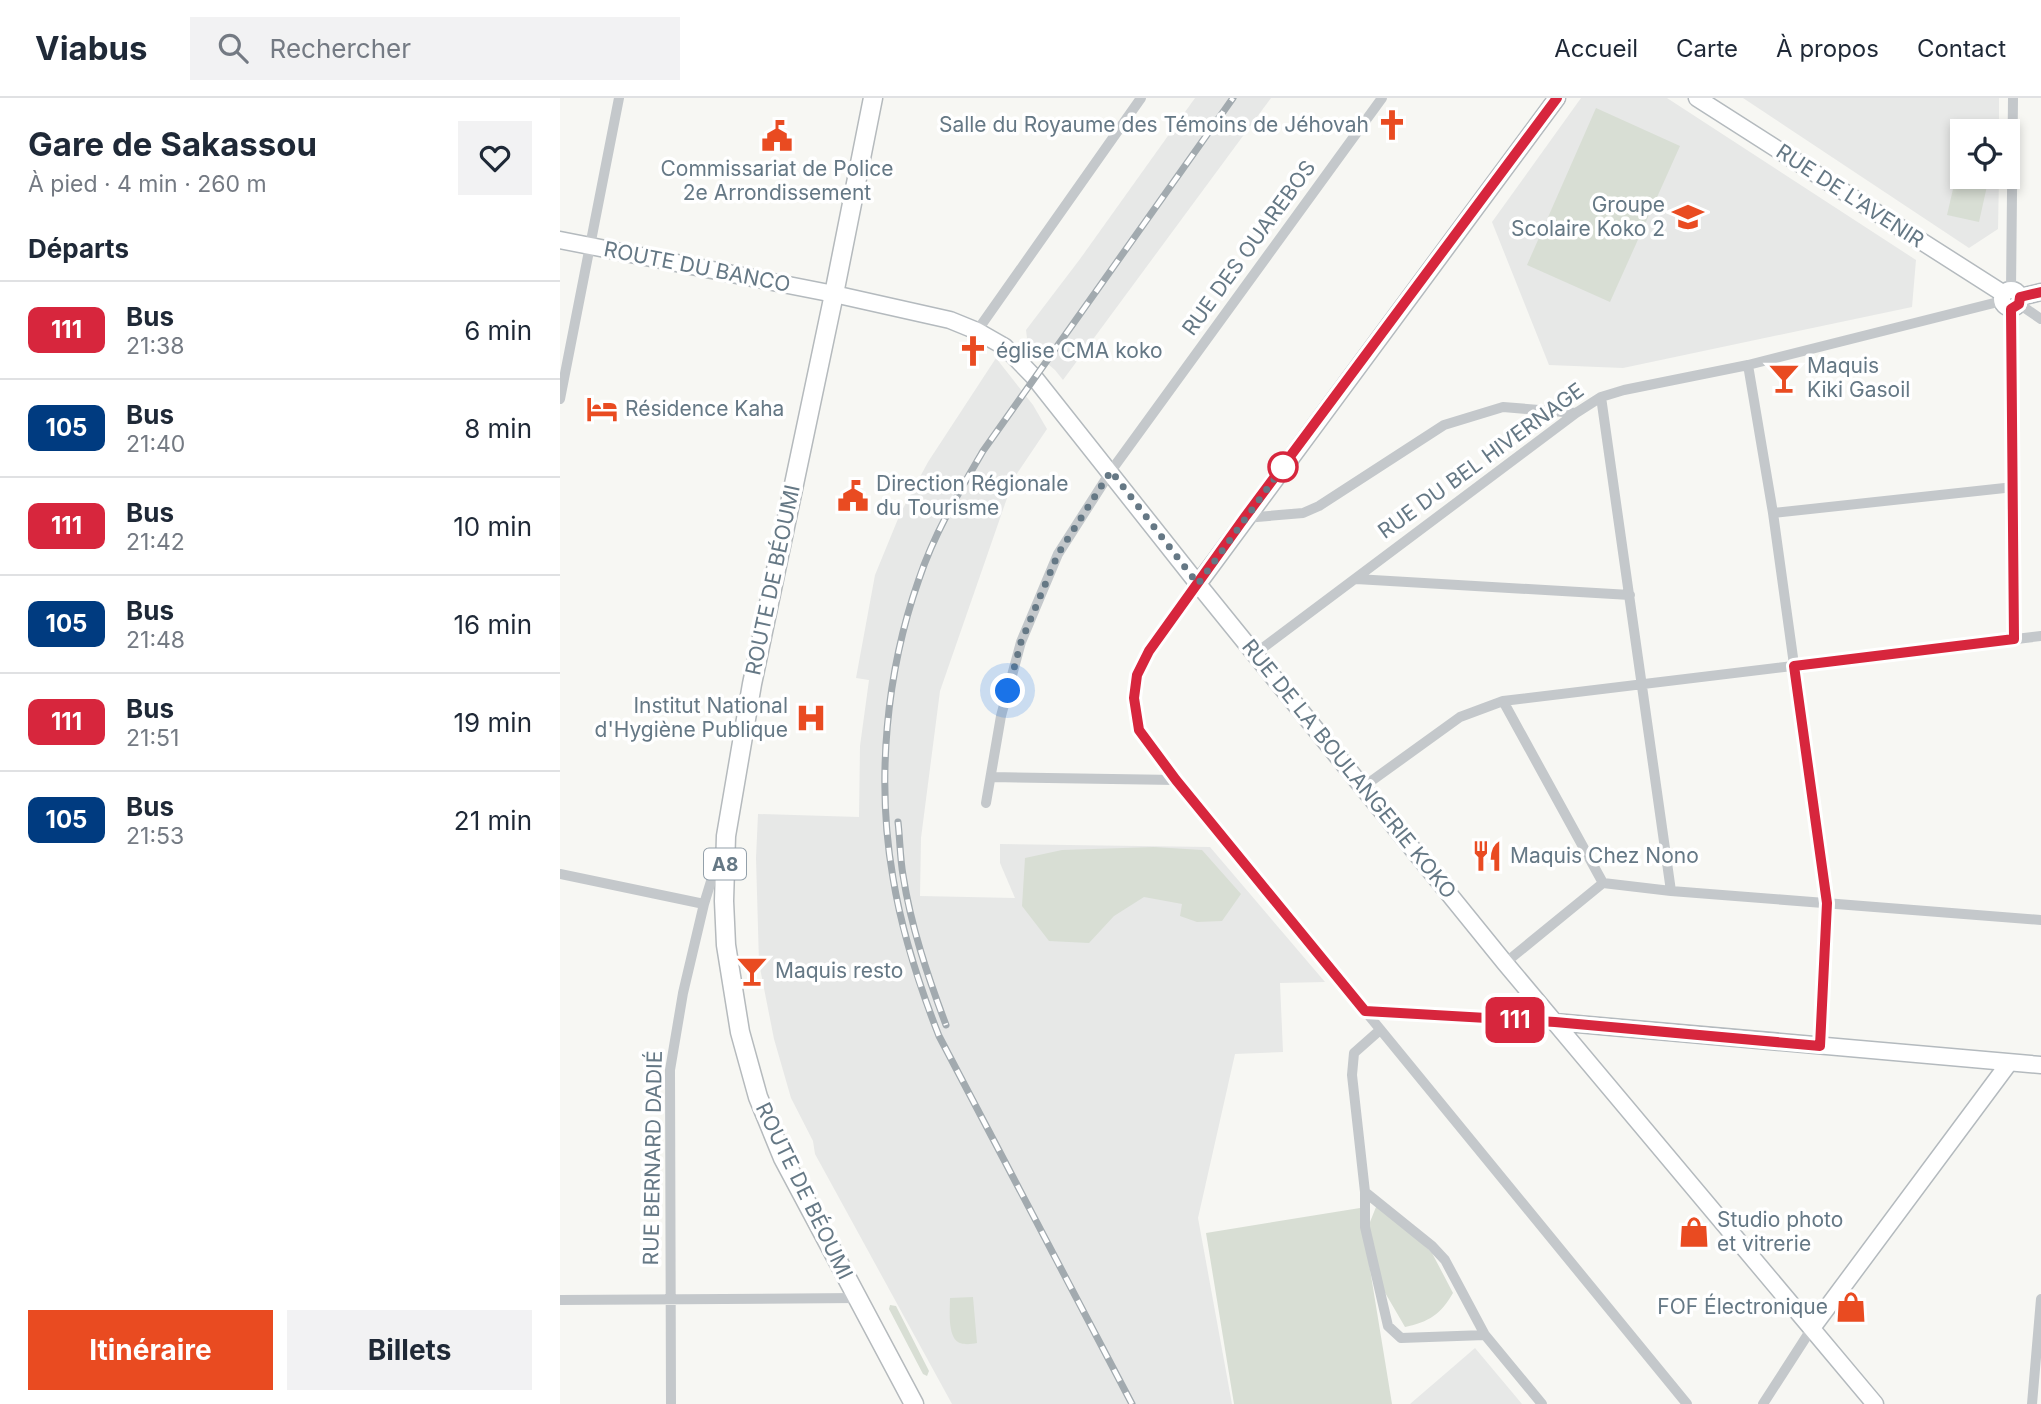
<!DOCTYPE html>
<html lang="fr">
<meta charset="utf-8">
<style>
:root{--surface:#fff;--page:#f2f2f3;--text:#1f2937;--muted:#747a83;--line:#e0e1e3;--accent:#e94b21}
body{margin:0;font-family:Inter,sans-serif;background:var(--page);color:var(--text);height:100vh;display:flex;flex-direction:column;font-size:26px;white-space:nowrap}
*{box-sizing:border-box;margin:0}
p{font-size:23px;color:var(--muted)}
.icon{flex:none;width:38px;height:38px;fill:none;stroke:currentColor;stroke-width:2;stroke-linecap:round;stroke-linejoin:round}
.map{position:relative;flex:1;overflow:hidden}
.panel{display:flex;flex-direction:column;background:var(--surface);width:560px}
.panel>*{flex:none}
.badge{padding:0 14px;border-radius:10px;font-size:24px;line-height:46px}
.tools{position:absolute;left:1390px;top:21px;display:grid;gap:14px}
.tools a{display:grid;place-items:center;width:70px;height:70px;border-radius:0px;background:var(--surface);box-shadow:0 4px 10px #0003;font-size:35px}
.you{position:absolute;width:35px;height:35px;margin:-18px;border:5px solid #fff;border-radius:50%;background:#1a73e8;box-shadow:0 0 0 10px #1a73e833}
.map>.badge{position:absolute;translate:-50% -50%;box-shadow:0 0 0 4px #fff}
h2{padding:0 28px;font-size:26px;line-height:63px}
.round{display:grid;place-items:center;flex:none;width:74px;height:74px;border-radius:0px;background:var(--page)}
.summary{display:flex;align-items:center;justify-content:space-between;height:119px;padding:0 28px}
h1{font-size:33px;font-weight:700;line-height:52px}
.button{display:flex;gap:14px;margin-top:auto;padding:14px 28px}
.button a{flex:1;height:80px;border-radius:0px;background:var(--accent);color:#fff;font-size:28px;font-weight:700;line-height:80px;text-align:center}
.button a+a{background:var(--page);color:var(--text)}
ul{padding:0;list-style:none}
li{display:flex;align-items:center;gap:21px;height:98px;padding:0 28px;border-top:2px solid var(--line)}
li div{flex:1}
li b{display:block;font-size:26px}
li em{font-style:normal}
li .badge{min-width:77px;font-weight:700;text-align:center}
header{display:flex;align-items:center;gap:42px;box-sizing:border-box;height:98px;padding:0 35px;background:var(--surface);border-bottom:2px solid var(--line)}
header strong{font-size:33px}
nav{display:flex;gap:38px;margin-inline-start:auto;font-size:24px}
.search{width:490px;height:63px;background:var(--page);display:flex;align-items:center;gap:18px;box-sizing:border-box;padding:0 24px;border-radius:0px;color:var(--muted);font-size:26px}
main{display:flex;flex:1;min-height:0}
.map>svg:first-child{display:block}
.built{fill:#e7e8e7}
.green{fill:#d8ded4}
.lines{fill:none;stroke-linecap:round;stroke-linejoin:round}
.secondary-casing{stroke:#b4babe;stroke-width:19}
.primary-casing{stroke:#b5babd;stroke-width:21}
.street{stroke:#c4c8cb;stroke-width:10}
.secondary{stroke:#fff;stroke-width:16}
.primary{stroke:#fff;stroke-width:18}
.rail-casing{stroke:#a2aaaf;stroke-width:7}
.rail{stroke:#fff;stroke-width:4.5;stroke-dasharray:13;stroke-linecap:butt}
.line-casing{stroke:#fff;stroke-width:16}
.line{stroke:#d7263d;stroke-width:10}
.walk{stroke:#657885;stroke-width:7;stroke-dasharray:0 12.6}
.stop-dot{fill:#fff;stroke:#d7263d;stroke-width:3.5}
.labels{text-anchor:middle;stroke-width:7;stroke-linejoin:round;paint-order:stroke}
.shield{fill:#fff;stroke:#93a0aa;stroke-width:2}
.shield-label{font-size:19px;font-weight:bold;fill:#657885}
.poi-label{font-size:21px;fill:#657885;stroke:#fff;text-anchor:start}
.street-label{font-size:21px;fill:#657885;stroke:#fff}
</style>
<header>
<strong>Viabus</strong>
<div class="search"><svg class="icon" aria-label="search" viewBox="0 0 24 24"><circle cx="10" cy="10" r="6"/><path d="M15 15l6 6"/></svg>Rechercher</div>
<nav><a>Accueil</a><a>Carte</a><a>À propos</a><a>Contact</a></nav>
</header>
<main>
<section class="panel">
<div class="summary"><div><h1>Gare de Sakassou</h1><p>À pied · 4 min · 260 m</p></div><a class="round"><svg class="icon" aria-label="heart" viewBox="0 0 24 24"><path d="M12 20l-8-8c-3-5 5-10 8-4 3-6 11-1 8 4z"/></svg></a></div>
<h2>Départs</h2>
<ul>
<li><span class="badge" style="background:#d7263d;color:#fff">111</span><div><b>Bus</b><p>21:38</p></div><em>6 min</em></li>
<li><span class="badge" style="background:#003b80;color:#fff">105</span><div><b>Bus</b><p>21:40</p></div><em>8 min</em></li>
<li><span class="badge" style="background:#d7263d;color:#fff">111</span><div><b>Bus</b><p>21:42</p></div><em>10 min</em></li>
<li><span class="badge" style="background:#003b80;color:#fff">105</span><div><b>Bus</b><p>21:48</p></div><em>16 min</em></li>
<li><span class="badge" style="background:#d7263d;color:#fff">111</span><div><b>Bus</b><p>21:51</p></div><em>19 min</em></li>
<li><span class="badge" style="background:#003b80;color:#fff">105</span><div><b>Bus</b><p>21:53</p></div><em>21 min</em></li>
</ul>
<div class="button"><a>Itinéraire</a><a>Billets</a></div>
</section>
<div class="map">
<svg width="1481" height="1306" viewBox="0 0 1481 1306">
<rect width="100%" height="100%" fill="#f7f7f3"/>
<path class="built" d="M635 0H711L503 282 495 272 468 249 466 232 520 161Z
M1021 0H1107L1356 162 1352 209 1063 270 989 267 932 124Z
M1183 0H1439V33H1402V79H1439L1438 131 1409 150Z
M436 260 473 307 487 331 454 380 380 593 361 740 360 798 455 800 440 765V746L650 749 765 884 720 885 723 954 675 956 638 1120 672 1306H392L255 1056 253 1043 231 1000 214 941 199 865 196 760 198 716 299 719 300 648 309 582 296 580 315 477 340 416 368 364Z
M915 1250 962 1306H850L893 1269Z"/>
<path class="green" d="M1036 10 1120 48 1050 204 967 167Z
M1402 52V79H1429L1419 124 1387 117Z
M594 749 642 752 681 796 662 823 637 824 620 818 622 806 584 799 554 818 529 845 489 843 462 808 465 760 502 752Z
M818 1104 872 1155 893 1195C881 1216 869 1224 845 1229L820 1186 808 1129Z
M800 1110 832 1306H674L646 1135Z
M413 1199 417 1245C412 1246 405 1247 400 1245 387 1240 390 1212 390 1200Z
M330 1207 336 1208 369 1273 367 1278 363 1276 329 1211Z"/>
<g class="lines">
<defs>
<path id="secondary" d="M1137 0 1444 196
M0 142 274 196 390 222 417 233 445 249 474 279 638 486 945 865 1315 1306
M1442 201a9 9 0 1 1 18 0a9 9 0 1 1-18 0Z
M1460 199 1481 194
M638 486 997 0
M995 924 1481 967
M1252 1230 1449 965"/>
<path id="primary" d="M313 0 274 196 192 586 166 738 164 803 166 847 180 934 198 999 223 1060 354 1306"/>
</defs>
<use href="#secondary" class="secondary-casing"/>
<use href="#primary" class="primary-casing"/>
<path class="street" d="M1451 192 1453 0
M1459 206 1481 221
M1451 210 1454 541
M417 233 581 0
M1188 267 1213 415 1267 805 1260 948
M1041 299 1111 793
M0 301 59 0
M1213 415 1454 389
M685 420 743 415 759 408 884 327 943 309 1016 315
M796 481 1070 497
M638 486 589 553 577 577 574 600 579 632 616 682 1127 1306
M696 555 1016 315 1041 299 1064 292 1188 267 1442 203
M943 603 1043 785
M432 679 616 682
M803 689 900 619 943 603 1481 538
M426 705 441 618 461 544 498 456 551 373 822 0
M0 776 144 806
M945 865 1043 785 1111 793 1481 822
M805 913 995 924
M820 932 794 955 792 977 805 1094V1129L828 1228 841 1240 925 1237 982 1306
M805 1094 872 1148 885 1162 925 1237
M0 1202 297 1200
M111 1306 110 972 123 895 144 806 160 754
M1203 1306 1252 1230
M1472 1306 1481 1201"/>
<use href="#secondary" class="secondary"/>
<use href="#primary" class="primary"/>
<defs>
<path id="rail" d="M338 724C340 741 340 760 343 777 351 829 368 879 386 927
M572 1306 379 938C359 887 342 835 333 780 316 683 326 574 359 481 374 436 399 394 423 353L673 0"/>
</defs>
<use href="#rail" class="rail-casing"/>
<use href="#rail" class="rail"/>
</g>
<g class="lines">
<defs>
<path id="line" d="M997 0 685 419 589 553 577 577 574 600 579 632 616 682 805 913 995 924 1260 948 1267 805 1234 568 1454 541 1451 211 1459 206 1460 199 1481 194"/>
</defs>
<use href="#line" class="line-casing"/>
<use href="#line" class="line"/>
<path class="walk" d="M448 593 461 544 498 456 551 373 638 486 723 369"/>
</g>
<defs>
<symbol id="church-bare" viewBox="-9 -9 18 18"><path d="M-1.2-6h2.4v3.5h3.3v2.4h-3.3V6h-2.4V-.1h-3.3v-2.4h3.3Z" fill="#e94b21" stroke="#fff" stroke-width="2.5" paint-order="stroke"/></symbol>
<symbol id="civic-bare" viewBox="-9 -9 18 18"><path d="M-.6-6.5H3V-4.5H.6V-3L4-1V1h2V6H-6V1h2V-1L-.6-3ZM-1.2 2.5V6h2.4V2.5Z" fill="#e94b21" stroke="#fff" stroke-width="2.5" paint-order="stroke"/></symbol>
<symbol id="school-bare" viewBox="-9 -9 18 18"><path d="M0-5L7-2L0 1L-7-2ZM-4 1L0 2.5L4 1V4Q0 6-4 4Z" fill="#e94b21" stroke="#fff" stroke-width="2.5" paint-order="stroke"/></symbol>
<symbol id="bar-bare" viewBox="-9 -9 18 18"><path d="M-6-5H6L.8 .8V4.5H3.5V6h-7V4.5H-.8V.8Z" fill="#e94b21" stroke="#fff" stroke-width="2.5" paint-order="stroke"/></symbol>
<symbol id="hotel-bare" viewBox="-9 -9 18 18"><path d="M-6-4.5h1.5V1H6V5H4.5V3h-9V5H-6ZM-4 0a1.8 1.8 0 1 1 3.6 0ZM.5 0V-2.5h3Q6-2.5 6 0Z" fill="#e94b21" stroke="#fff" stroke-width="2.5" paint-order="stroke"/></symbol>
<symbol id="hospital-bare" viewBox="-9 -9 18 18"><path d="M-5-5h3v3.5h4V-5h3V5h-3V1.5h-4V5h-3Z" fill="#e94b21" stroke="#fff" stroke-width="2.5" paint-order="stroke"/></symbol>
<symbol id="restaurant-bare" viewBox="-9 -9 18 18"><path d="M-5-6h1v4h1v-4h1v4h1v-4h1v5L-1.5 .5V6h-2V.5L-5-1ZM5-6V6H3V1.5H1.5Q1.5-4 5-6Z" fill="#e94b21" stroke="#fff" stroke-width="2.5" paint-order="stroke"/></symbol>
<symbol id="shop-bare" viewBox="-9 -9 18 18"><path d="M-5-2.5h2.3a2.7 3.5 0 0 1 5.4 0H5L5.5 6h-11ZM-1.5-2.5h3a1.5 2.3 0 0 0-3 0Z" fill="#e94b21" stroke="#fff" stroke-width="2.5" paint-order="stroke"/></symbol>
</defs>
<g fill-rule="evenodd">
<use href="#church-bare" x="810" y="5" width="44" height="44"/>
<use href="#civic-bare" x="195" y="16" width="44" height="44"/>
<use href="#school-bare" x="1106" y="97" width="44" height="44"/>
<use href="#church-bare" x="391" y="231" width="44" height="44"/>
<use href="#bar-bare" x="1202" y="258" width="44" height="44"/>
<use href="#hotel-bare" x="20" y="289" width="44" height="44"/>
<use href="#civic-bare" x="271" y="376" width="44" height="44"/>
<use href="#hospital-bare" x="229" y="598" width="44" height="44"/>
<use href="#restaurant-bare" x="905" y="736" width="44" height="44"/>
<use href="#bar-bare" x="170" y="851" width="44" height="44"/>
<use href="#shop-bare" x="1112" y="1112" width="44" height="44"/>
<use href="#shop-bare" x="1269" y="1187" width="44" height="44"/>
</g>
<circle class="stop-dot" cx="723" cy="369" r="14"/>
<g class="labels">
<rect class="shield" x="144" y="750.5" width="42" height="31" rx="5"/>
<g class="shield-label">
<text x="165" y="773">A8</text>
</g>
<g class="poi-label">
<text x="809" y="34" text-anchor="end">Salle du Royaume des Témoins de Jéhovah</text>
<text x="217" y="78" text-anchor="middle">Commissariat de Police<tspan x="217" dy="24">2e Arrondissement</tspan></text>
<text x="1105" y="114" text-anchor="end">Groupe<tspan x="1105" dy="24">Scolaire Koko 2</tspan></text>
<text x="436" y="260">église CMA koko</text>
<text x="1247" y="275">Maquis<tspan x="1247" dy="24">Kiki Gasoil</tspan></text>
<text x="65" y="318">Résidence Kaha</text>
<text x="316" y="393">Direction Régionale<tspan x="316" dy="24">du Tourisme</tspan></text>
<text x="228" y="615" text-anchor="end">Institut National<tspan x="228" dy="24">d'Hygiène Publique</tspan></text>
<text x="950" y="765">Maquis Chez Nono</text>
<text x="215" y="880">Maquis resto</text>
<text x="1157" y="1129">Studio photo<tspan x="1157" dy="24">et vitrerie</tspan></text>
<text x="1268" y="1216" text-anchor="end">FOF Électronique</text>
</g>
<g class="street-label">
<text transform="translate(1290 98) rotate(33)" y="7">RUE DE L'AVENIR</text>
<text transform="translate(689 150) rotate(-54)" y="7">RUE DES OUAREBOS</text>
<text transform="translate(137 169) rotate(11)" y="7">ROUTE DU BANCO</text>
<text transform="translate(921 363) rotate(-36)" y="7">RUE DU BEL HIVERNAGE</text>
<text transform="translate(213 482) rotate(-78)" y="7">ROUTE DE BÉOUMI</text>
<text transform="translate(789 671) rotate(51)" y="7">RUE DE LA BOULANGERIE KOKO</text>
<text transform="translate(93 1060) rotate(-89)" y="7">RUE BERNARD DADIÉ</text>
<text transform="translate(244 1093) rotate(64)" y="7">ROUTE DE BÉOUMI</text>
</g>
</g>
</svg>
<div class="tools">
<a><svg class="icon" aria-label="locate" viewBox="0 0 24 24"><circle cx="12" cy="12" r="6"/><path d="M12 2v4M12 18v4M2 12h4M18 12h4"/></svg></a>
</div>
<div class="you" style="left:448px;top:593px"></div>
<b class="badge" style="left:955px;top:922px;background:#d7263d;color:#fff">111</b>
</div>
</main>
